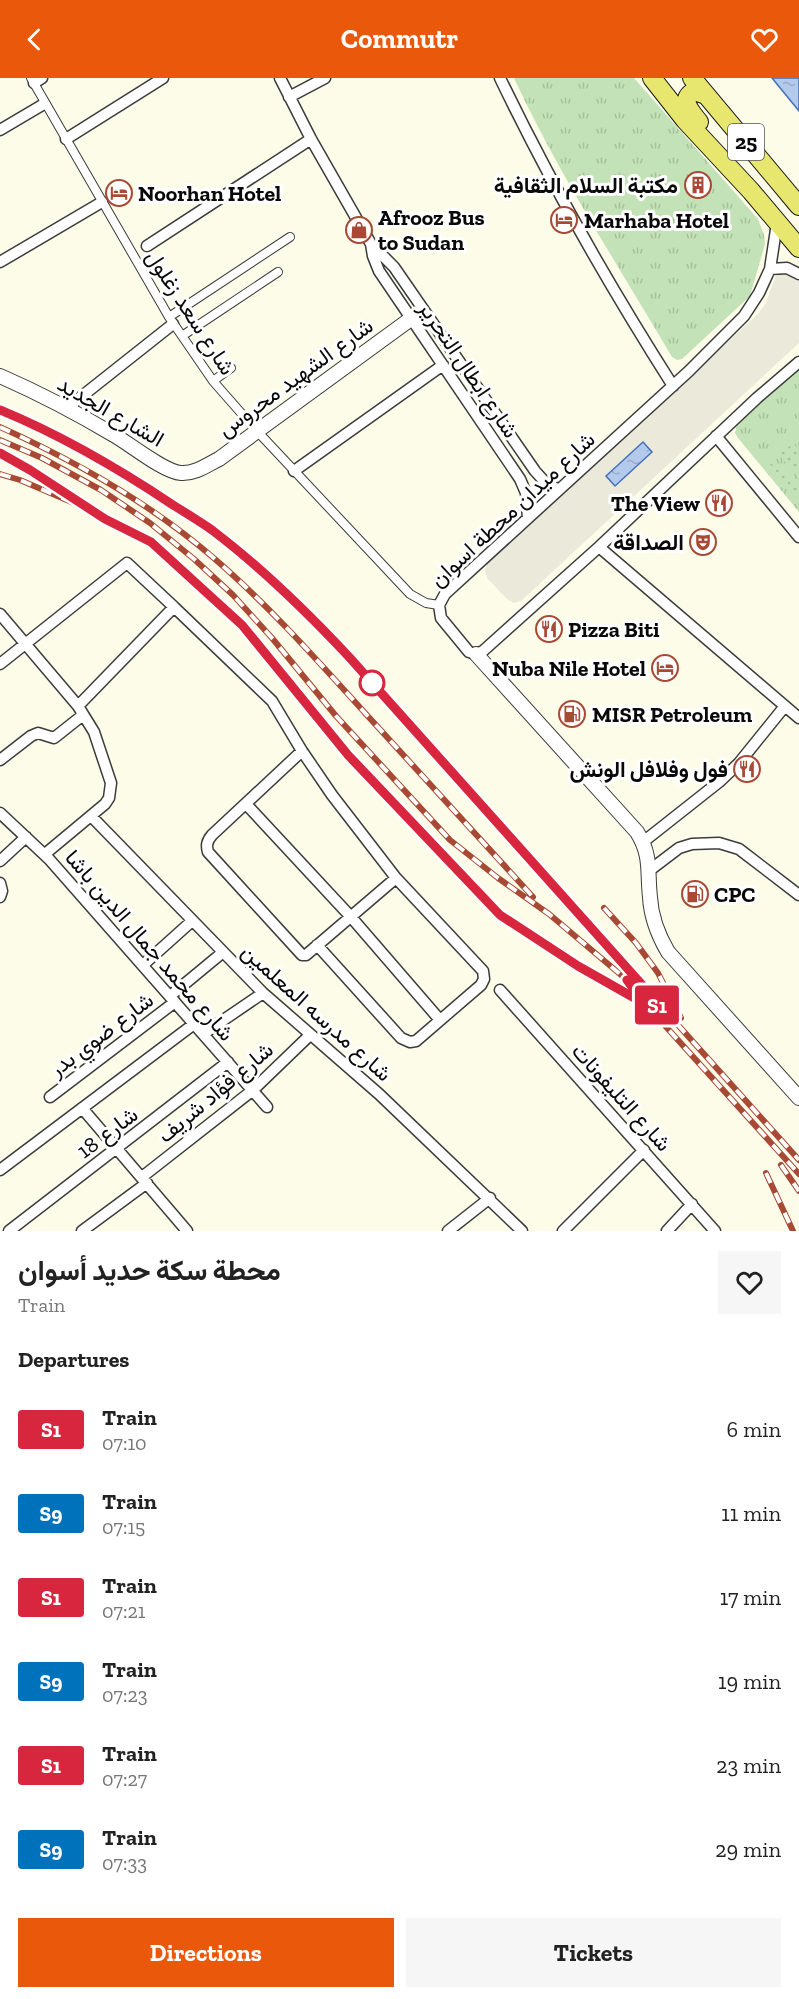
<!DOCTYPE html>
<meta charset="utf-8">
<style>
:root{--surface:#fff;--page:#f6f6f6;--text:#222;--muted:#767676;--accent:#ea580c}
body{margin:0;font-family:"Zilla Slab",Vazirmatn,serif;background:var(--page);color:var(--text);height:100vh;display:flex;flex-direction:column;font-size:22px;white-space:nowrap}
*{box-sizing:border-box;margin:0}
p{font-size:20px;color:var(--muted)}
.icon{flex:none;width:33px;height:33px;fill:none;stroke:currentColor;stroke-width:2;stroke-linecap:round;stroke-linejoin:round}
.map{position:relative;height:1153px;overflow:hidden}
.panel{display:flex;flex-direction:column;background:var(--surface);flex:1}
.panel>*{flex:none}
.badge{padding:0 12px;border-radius:4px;font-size:21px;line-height:39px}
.map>.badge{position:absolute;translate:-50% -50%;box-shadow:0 0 0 3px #fff}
h2{padding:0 18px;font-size:22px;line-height:54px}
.round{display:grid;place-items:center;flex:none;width:63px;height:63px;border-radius:0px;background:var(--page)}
.summary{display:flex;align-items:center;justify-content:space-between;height:102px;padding:0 18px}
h1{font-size:28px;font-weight:700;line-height:45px}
.primary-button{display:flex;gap:12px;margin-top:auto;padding:12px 18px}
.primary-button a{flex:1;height:69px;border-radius:0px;background:var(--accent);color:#fff;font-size:24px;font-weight:700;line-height:69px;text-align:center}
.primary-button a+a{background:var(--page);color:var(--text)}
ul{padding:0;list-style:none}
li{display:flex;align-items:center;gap:18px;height:84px;padding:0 18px}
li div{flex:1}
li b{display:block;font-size:22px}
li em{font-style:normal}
li .badge{min-width:66px;font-weight:700;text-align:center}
header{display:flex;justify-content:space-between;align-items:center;height:78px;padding:0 18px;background:var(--accent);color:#fff;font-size:27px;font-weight:700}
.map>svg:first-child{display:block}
.park{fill:url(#park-tufts)}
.garden{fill:url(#garden-dots)}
.plaza{fill:#eae9da}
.water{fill:url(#water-ripples);stroke:#4470bb;stroke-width:1.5}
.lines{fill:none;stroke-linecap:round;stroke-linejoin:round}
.pedestrian-casing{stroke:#3c3c3c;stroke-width:10}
.minor-casing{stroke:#3c3c3c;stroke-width:13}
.tertiary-casing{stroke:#3c3c3c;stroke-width:16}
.primary-casing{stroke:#1a1a1a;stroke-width:20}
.pedestrian{stroke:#fff;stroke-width:8}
.minor{stroke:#fff;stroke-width:10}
.tertiary{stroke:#fff;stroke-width:14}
.primary{stroke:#e7e66e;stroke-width:18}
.rail-casing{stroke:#a74934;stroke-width:6}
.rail{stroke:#fff;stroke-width:4;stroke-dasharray:11;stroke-linecap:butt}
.line-casing{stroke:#fff;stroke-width:14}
.line{stroke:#d7263d;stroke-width:9}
.stop-dot{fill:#fff;stroke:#d7263d;stroke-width:3}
.labels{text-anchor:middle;stroke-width:6;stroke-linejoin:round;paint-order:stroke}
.shield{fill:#fff;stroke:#535353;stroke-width:1.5}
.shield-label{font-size:21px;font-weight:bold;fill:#090909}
.poi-label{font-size:22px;font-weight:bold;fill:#090909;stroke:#fff;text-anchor:start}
.street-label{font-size:22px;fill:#090909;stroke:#fff}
</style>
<header><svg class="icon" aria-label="back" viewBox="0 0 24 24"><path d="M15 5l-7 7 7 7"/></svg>Commutr<svg class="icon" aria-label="heart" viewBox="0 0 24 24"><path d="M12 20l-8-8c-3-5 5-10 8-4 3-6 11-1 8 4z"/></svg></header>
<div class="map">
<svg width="799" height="1153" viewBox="0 0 799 1153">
<defs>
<pattern id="park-tufts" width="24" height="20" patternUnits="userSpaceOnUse" patternTransform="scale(1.5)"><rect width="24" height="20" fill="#c3e2b7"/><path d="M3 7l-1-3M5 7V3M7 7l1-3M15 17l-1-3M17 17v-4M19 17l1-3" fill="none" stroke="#a6c19c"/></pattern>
<pattern id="garden-dots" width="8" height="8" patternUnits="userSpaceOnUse" patternTransform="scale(1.5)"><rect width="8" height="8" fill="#c3e2b7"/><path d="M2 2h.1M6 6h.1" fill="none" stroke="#a6c19c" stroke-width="1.8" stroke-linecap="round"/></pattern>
<pattern id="water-ripples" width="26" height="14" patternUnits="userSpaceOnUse" patternTransform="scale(1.5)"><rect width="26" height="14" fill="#b4caed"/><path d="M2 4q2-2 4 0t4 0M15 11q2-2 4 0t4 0" fill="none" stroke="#99acca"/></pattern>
</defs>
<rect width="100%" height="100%" fill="#fcfce9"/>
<path class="park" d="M514 0H634L758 141 764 157 765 166 750 218 682 281 677 282 672 279C618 187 559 97 514 0Z
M799 290V434L738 360 735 355 737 345Z"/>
<path class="garden" d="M793 365 799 372V400L779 377Z
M774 382 799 411V420L769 385Z"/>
<path class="plaza" d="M785 193 799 201V265L521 523 514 525 507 521 487 500 485 492 488 483 758 236 766 225 775 199Z"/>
<path class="water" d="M772 0H799V33Z
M643 364 652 374 615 408 606 398Z"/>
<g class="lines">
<defs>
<path id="pedestrian" d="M31 0 169 239 213 303 256 352 410 516 426 525 439 527
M169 239 290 159
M182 258 278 194
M213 303 231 290"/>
<path id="minor" d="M280 0 311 61 371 166 394 189 535 393 545 404 559 412
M500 0C551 106 610 209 673 308
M34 5 42 0
M289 19 325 0
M0 52 44 26
M66 61 163 0
M777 145 770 191 759 215 744 238 689 293 445 516 439 527 441 540 469 574 476 576 483 573 599 469 757 320 799 284
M371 166 373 178 379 193 520 401 526 415 528 440
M147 168 311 61
M0 184 102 124
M770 191 787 190 799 196
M67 330 173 246
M716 358 799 459
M294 393 443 287
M599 469 799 640
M0 536 78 628 94 654 111 705 109 720 105 726 45 776
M0 586 127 485 174 529
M78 628 174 529 272 623 302 673 332 717 396 800 483 893 484 901 481 907 416 963 410 964 401 960 317 867
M302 673 212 757C207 763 206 767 208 774L302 877H306L396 800
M0 682 31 658 38 655 54 660 83 637
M246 726 351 839 440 942
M0 735 49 781 267 1029
M92 739 263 915 379 1016 522 1153
M643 764 719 704 739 685 785 628
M0 783 26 759
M650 792 679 770 692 766 719 765 739 771 799 817
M0 805 2 813 0 819
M143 887 192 843
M500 912 715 1153
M170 918 222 875
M203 956 263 915
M50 1019 175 924
M82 1030 187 1153
M0 1092 194 946
M142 1099 253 1012 310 957
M9 1153 228 984
M82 1153 147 1105
M448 1153 490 1120
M563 1153 644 1072
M667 1153 692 1126"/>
<path id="tertiary" d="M0 298C39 315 77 335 114 357 130 366 164 394 181 395 195 396 207 387 219 381L412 240
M476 576 637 754C652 778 647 794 650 819 651 839 658 857 668 874L799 1020"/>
<path id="primary" d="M652 0 685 42 751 113 799 170
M692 0 799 128
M699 44C691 34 678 21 695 13L706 17"/>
</defs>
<use href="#pedestrian" class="pedestrian-casing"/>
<use href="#minor" class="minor-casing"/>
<use href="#tertiary" class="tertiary-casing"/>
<use href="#primary" class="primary-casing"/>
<use href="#pedestrian" class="pedestrian"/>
<use href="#minor" class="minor"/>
<use href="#tertiary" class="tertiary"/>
<use href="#primary" class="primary"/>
<defs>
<path id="rail" d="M0 332C71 362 149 406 211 452 248 479 282 511 315 542L799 1082
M0 349C77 384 152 426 216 482 269 528 317 582 365 635 421 696 477 758 533 819
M0 362 42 380 101 412 150 445 194 481 233 517 272 560 336 638 450 762 498 800 549 836 627 902
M0 375 63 413
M0 396 20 402 76 426 151 464 242 547 348 677 500 837 577 888 645 926
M604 830 636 865 658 895 681 940
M640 920 799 1096
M781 1087 799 1113
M766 1095 793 1153"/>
</defs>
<use href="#rail" class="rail-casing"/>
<use href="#rail" class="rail"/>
</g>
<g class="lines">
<defs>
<path id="line" d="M0 332C61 357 119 391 173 427 186 435 199 443 212 452 262 490 307 534 350 580L669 937 627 902 645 926 578 888 500 837 348 677 242 547 151 464 105 441 30 392 0 375"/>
</defs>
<use href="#line" class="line-casing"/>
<use href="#line" class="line"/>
</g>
<defs>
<symbol id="building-ring" viewBox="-11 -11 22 22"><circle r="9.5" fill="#fff" stroke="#a74934" stroke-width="1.5"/><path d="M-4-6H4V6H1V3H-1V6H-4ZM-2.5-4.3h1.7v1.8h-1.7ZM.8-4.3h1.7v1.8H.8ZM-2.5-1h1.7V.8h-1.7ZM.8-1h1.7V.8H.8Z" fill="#a74934"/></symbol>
<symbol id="hotel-ring" viewBox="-11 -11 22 22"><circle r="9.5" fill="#fff" stroke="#a74934" stroke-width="1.5"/><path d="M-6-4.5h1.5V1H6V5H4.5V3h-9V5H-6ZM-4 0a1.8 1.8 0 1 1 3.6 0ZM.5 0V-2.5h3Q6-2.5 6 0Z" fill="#a74934"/></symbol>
<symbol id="shop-ring" viewBox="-11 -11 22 22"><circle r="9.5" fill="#fff" stroke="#a74934" stroke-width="1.5"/><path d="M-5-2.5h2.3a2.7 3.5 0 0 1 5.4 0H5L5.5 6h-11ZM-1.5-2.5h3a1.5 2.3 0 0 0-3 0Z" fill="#a74934"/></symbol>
<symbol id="restaurant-ring" viewBox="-11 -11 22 22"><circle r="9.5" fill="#fff" stroke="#a74934" stroke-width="1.5"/><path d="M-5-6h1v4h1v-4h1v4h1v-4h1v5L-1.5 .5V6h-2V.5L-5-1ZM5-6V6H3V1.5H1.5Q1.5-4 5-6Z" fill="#a74934"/></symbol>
<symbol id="theatre-ring" viewBox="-11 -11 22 22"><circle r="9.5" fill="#fff" stroke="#a74934" stroke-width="1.5"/><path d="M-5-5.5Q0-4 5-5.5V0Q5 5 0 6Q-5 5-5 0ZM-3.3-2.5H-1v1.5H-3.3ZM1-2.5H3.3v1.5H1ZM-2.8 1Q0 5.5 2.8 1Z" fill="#a74934"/></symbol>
<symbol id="fuel-ring" viewBox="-11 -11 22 22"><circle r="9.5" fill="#fff" stroke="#a74934" stroke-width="1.5"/><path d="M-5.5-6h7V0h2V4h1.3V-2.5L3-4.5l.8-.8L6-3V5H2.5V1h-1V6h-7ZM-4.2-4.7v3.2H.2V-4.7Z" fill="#a74934"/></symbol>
</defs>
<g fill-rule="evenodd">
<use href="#building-ring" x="683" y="92" width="30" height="30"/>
<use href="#hotel-ring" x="104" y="100" width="30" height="30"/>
<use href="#hotel-ring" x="549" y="127" width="30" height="30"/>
<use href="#shop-ring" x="344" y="137" width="30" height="30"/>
<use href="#restaurant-ring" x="704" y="410" width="30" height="30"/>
<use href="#theatre-ring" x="688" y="449" width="30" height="30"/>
<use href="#restaurant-ring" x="534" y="536" width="30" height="30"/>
<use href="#hotel-ring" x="650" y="575" width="30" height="30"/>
<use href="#fuel-ring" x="557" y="621" width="30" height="30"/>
<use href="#restaurant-ring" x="732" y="676" width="30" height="30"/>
<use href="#fuel-ring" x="680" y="801" width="30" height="30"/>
</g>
<circle class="stop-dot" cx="372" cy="605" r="12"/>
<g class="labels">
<rect class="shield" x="728" y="46" width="36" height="36" rx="4.5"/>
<g class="shield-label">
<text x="746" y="71">25</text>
</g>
<g class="poi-label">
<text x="678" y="115" text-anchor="end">مكتبة السلام الثقافية</text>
<text x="138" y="123">Noorhan Hotel</text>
<text x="378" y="147">Afrooz Bus<tspan x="378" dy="25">to Sudan</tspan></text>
<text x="584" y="150">Marhaba Hotel</text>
<text x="700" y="433" text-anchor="end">The View</text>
<text x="684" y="472" text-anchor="end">الصداقة</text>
<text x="568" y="559">Pizza Biti</text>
<text x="646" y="598" text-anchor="end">Nuba Nile Hotel</text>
<text x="592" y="644">MISR Petroleum</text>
<text x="728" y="699" text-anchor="end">فول وفلافل الونش</text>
<text x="714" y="824">CPC</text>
</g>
<g class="street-label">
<text transform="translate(191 234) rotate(57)" y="8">شارع سعد زغلول</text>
<text transform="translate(469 291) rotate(56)" y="8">شارع ابطال التحرير</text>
<text transform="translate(295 299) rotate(-36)" y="8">شارع الشهيد محروس</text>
<text transform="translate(111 333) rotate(30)" y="8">الشارع الجديد</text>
<text transform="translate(512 431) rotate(-43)" y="8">شارع ميدان محطة اسوان</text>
<text transform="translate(150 867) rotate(49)" y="8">شارع محمد جمال الدين باشا</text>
<text transform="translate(317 934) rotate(42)" y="8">شارع مدرسه المعلمين</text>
<text transform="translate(101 956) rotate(-37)" y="8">شارع ضوي بدر</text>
<text transform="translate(215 1014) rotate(-40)" y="8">شارع فؤاد شريف</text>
<text transform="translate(622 1019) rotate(48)" y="8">شارع التليفونات</text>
<text transform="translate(107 1054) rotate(-37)" y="8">شارع 18</text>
</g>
</g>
</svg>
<b class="badge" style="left:657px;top:927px;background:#d7263d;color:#fff">S1</b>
</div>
<section class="panel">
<div class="summary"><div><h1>محطة سكة حديد أسوان</h1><p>Train</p></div><a class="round"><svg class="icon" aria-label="heart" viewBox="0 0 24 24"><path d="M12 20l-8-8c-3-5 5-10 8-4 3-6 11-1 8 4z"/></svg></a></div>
<h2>Departures</h2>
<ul>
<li><span class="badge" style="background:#d7263d;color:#fff">S1</span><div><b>Train</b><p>07:10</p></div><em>6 min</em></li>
<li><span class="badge" style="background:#0072bc;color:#fff">S9</span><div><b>Train</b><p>07:15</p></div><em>11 min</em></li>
<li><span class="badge" style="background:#d7263d;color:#fff">S1</span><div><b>Train</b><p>07:21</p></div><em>17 min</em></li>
<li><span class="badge" style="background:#0072bc;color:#fff">S9</span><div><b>Train</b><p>07:23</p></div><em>19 min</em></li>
<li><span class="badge" style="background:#d7263d;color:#fff">S1</span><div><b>Train</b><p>07:27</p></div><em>23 min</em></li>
<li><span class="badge" style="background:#0072bc;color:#fff">S9</span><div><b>Train</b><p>07:33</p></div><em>29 min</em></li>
</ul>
<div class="primary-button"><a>Directions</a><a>Tickets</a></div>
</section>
